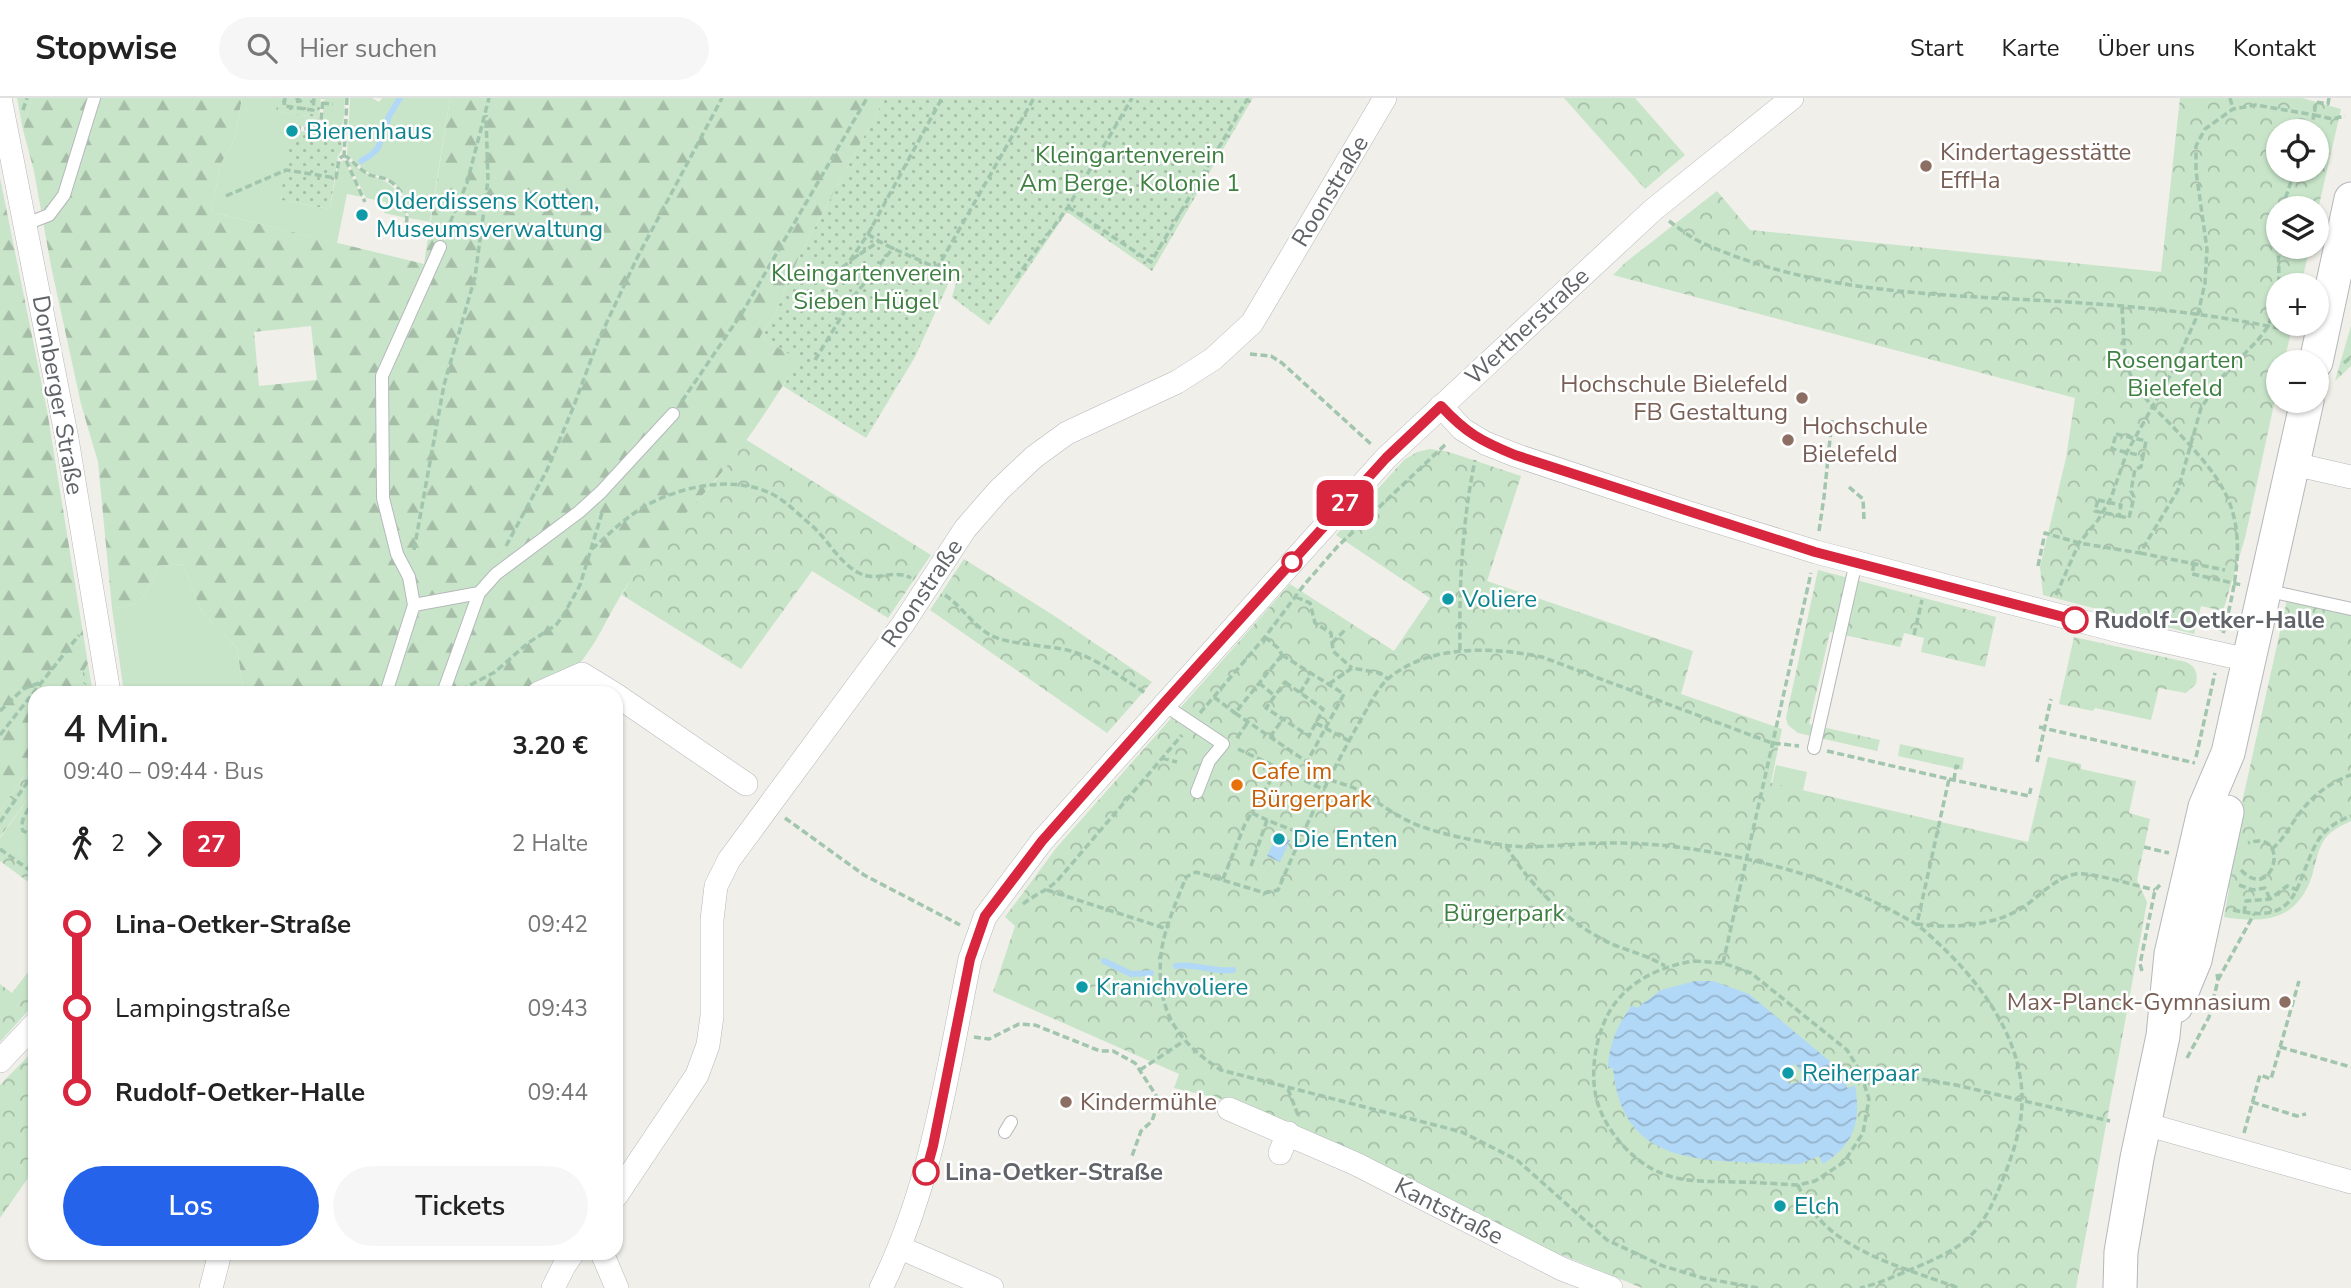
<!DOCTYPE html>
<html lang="de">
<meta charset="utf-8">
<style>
:root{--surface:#fff;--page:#f6f6f6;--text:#222;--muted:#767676;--line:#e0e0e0;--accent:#2563eb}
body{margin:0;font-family:"Nunito Sans",sans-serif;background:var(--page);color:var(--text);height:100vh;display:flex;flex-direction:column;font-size:26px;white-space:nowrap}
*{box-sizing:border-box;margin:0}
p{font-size:23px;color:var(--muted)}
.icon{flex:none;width:38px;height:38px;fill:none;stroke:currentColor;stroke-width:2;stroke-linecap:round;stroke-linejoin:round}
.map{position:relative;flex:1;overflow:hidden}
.side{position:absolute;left:28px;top:588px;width:595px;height:574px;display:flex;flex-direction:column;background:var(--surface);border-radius:21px;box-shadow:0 2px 5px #0004}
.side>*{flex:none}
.badge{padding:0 14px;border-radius:10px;font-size:24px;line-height:46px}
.controls{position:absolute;left:2266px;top:21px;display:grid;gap:14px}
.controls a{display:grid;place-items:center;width:63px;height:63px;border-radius:50%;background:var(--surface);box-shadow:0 2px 5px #0004;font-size:35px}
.map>.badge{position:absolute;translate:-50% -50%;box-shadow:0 0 0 4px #fff}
.legs{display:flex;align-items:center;gap:10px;height:77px;padding:0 35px;font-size:23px}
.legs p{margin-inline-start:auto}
.summary{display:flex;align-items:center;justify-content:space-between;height:119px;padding:0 35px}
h1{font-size:38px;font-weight:600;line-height:52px}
.cta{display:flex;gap:14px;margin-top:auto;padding:14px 35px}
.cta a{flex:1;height:80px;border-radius:42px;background:var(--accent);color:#fff;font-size:28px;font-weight:600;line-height:80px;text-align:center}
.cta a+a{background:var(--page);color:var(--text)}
ul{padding:0 35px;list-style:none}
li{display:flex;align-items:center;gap:24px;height:84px;font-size:26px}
li i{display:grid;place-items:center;width:10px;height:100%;margin:0 9px;background:currentColor}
li i::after{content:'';width:18px;height:18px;margin:-9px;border:5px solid;border-radius:50%;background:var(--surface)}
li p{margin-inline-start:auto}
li:first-child i{background:linear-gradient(#0000 50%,currentColor 0)}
li:last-child i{background:linear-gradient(currentColor 50%,#0000 0)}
header{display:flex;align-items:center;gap:42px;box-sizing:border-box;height:98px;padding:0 35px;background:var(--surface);border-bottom:2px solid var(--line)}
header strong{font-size:33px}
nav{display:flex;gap:38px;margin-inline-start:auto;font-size:24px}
.search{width:490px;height:63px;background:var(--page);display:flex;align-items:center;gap:18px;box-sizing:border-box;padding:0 24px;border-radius:38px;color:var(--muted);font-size:26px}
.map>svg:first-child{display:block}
.grass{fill:#c8e5c9}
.forest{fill:url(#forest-firs);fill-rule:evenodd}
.park{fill:url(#park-crowns);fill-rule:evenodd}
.garden{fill:url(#garden-dots)}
.water{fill:url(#water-waves);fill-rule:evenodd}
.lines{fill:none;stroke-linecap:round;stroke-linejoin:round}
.stream{stroke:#b2d8f7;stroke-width:6}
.lane-casing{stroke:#b5b8bb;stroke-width:14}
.street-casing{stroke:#b5b8bb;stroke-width:24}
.secondary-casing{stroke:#b5b7bb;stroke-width:35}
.path{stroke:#a1c5ad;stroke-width:3.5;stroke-dasharray:7 3.5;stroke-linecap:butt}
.lane{stroke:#fff;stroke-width:12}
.street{stroke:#fff;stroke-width:23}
.secondary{stroke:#fff;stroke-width:33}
.line-1-casing{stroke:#fff;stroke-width:16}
.line-1{stroke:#d7263d;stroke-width:10}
.culture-dot{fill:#0f9aa8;stroke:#fff;stroke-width:2.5}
.education-dot{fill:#8d6e63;stroke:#fff;stroke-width:2.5}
.stop-1-dot{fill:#fff;stroke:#d7263d;stroke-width:3.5}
.food-dot{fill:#e8710a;stroke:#fff;stroke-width:2.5}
.labels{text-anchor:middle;stroke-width:5;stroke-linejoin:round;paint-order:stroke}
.culture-label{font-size:24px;fill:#0d838f;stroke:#fff;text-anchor:start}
.education-label{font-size:24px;fill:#785e54;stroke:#fff;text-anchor:start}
.park-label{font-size:24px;fill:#3e8041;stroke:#fff}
.street-label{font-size:24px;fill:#606367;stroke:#fff}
.stop-label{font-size:24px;font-weight:bold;fill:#606367;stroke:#fff;text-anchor:start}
.food-label{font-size:24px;fill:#c56008;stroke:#fff;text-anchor:start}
</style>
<header>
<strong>Stopwise</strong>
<div class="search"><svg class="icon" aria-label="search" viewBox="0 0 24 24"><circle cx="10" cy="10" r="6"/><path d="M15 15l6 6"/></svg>Hier suchen</div>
<nav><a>Start</a><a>Karte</a><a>Über uns</a><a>Kontakt</a></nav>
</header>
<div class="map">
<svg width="2351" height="1190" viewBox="0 0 2351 1190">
<defs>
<pattern id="forest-firs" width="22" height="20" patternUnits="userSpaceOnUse" patternTransform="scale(1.75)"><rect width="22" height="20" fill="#c8e5c9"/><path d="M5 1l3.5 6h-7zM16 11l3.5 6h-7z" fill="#a6bda7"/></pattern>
<pattern id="park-crowns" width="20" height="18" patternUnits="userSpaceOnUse" patternTransform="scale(1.75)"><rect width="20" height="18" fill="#c8e5c9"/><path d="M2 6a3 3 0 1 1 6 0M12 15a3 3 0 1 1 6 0" fill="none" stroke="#a6bda7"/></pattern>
<pattern id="garden-dots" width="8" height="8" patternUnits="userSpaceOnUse" patternTransform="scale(1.75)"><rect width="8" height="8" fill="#c8e5c9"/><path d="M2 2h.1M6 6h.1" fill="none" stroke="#a6bda7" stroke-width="1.8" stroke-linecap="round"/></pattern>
<pattern id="water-waves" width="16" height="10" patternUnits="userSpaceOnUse" patternTransform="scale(1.75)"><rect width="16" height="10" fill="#b2d8f7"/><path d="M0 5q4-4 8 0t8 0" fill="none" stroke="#94b3cc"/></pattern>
</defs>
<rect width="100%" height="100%" fill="#f0efe9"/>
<path class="grass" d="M17 0H32L23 32Z
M242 0H278L277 14 319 19 318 29 289 28V37H300V43L288 42 281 102 330 111 338 65 344 62 362 99 347 96 337 145 211 114 221 65 234 43Z
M325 0H345L343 32 321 30Z
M350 0H372L379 4 382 0H450L430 124 409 120 406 100 396 87 385 79 370 76 347 57Z
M347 61C377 90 396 71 407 120L384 115 386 104 366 100Z
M183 466 201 513 237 550 244 595H124L112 510C143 510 148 493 159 468Z
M1776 667 1807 674 1795 730 1764 723Z
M35 691V756L31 761 0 740Z"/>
<path class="forest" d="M32 0H242L234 43 221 65 211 114 424 166 450 0H885L799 159 774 218 760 239 799 261C775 302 744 348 714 384 686 418 652 449 628 486 599 530 594 563 546 595H244L237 550 201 513 183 466 159 468C148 493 143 510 112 510L98 364 81 306 51 168 34 73 23 32ZM311 228 317 282 259 288 254 234Z
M0 80 47 312 88 566 71 595H35V661L0 713Z"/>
<path class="park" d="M1564 0H1635L1685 57 1645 91Z
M2180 0H2302L2341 11 2317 116V110H2278V149H2310L2301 187H2278V226H2293L2284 264H2278V288L2245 440 2223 513 2201 508 2194 536 2043 497 2040 469 2066 360 2075 300 1613 177 1626 164 1717 93 1750 132 2161 174ZM2278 33H2317V72H2278Z
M2351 228V268L2335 283Z
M745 341 931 457 888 520 812 473 741 571 622 497C644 455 682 421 713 386 725 372 735 356 745 341Z
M1430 351 1449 354 1521 378 1487 483 1693 553 1681 596 1782 631 1771 685 2028 744 2048 659 2081 666V671L2136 683 2129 715 2150 721 2137 782 2147 804 2076 1190H1642L1540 1148 1368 1061 1235 1001 1234 1004 1174 990 1179 976 993 894 1015 828 1005 819 1057 749 1290 486 1394 553 1430 500 1336 437 1404 362 1417 354Z
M964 461 1053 517 1152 584 1107 635 930 512Z
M1818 472 1996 519 1985 569 1921 554 1924 540 1904 535 1900 549 1830 534 1809 626 1880 642 1877 653 1798 635 1788 627 1786 620Z
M2289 493 2351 507V723C2341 728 2331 732 2324 742 2318 751 2315 767 2312 778 2297 822 2266 826 2224 819L2229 791 2225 781Z
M2074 539 2186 564C2196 569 2198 575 2196 586L2186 595 2159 590 2151 622 2095 610 2093 613 2059 606Z
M88 566 93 595H71Z
M1900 646 1964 660 1962 672 1898 658Z
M35 661V691L0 739 31 761 35 756V789L0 763V713Z
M35 865V905L0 944V886L12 895Z
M35 951V1070L0 1120V987Z"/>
<path class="garden" d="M278 0H321L319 19 276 14Z
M885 0H1253L1152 173 1067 114 989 227 952 199 956 185 950 182 915 259 866 340 783 288 798 261 760 239 774 218 799 159Z
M300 33 343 36 342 52 338 58 330 111 281 102 287 42H300Z"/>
<path class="water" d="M1277 736 1290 742 1280 764 1267 758Z
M1695 883H1713L1749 896 1832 965 1842 977 1847 990 1855 987C1861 1024 1855 1045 1823 1066L1819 1058 1800 1066H1790C1711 1061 1622 1074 1613 970H1608C1609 945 1618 926 1632 907L1637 910 1661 892ZM1790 967H1796L1802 975 1800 984 1789 986 1784 979 1786 970Z"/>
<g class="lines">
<path class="stream" d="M361 63 371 57 378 50 389 18 400 0
M1104 863 1131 876 1151 875
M1176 868C1196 865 1214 875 1233 872"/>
<defs>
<path id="lane" d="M26 126 49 117 64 97 94 0
M2265 492 2351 511
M414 507 479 495
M386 595 414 507 409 479 397 456 383 400 382 278 440 149
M443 595 479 495 496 476 579 414 601 394 673 316
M1163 606 1223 646 1209 663 1197 694
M1814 650 1856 464
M1005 1034 1011 1024"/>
<path id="street" d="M0 0 67 341 109 595
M1441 308 1462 331 1485 345 1515 357 1686 414 1816 454 2123 534 2248 562
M2294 366 2351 379
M539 595 582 576 613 595
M616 597 746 686
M0 963 35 926
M1229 1011 1356 1066 1562 1171 1611 1190
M2145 1026 2351 1084
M1280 1055 1288 1035
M616 1098 697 977 708 947 712 918V822L716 788 729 762 903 526 965 431 999 392 1034 359 1067 335 1177 284 1213 261 1252 225 1385 0
M901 1150 992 1190
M602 1155 617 1190
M211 1190 220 1155
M553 1190 564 1168 573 1155
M881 1190C933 1085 947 974 970 861L985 819 1042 743 1386 360 1653 112 1792 0"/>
<path id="secondary" d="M2316 264 2351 101
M2176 908 2195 862 2227 714
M2120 1190 2121 1154 2137 1060 2163 938 2171 856 2205 709 2228 655 2307 303"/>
</defs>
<use href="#lane" class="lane-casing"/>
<use href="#street" class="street-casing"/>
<use href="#secondary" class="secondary-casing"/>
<path class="path" d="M285 0 284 8 313 12 314 0
M296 0 300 3 304 0
M347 0 344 58 365 104
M2230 0 2233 11
M2329 0 2328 6 2316 4 2314 17 2332 21 2345 18
M322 5 333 6
M23 12 27 0
M320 32 323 0
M298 35 299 30 345 35
M344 57C353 63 360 72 370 77 375 79 381 79 386 81 410 93 409 118 404 140
M226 98 286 72 336 80 339 61 344 57
M1068 109 1151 164 1248 0
M2282 110 2295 72
M1669 123C1680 131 1692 141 1705 146 1827 201 1965 196 2097 206 2164 211 2230 219 2296 234
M2278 126 2279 187
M446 134 467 85 489 0
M868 136C885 149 912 158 932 168L939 167 1034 0
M851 162 878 144
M1016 180 1068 109 1132 0
M826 183 849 164 868 136 942 0
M2122 209C2124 229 2122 253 2129 273 2138 297 2158 313 2175 331 2196 354 2221 379 2231 409 2245 449 2233 497 2223 536
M1250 256 1271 258 1282 265 1372 347
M815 262 854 198 894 149
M2344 265 2351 259
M682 303 742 215 867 0
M2116 336 2146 343 2143 358 2112 351Z
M1849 389 1863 401 1864 422
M2098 402 2121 407 2119 418 2095 413Z
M2119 418 2129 420 2134 399 2131 393 2135 371 2141 369 2143 358
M1819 433 1824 399 1832 322
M506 448 547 372 573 310 598 243 637 160 722 0
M592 451C610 435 627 418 647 407 682 388 734 377 772 396 786 403 798 416 810 426 827 440 839 465 859 475 879 485 891 470 911 480
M414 452 444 287 475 179 488 82 486 17
M2140 455 2225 472
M2194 466 2192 476 2242 487
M2038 468 2045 435 2079 445 2140 455 2178 392 2201 310 2223 278 2258 242 2269 227 2278 190
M945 497C962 509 973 527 990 537 1009 547 1048 547 1071 553 1098 561 1123 581 1147 596
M2056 497 2079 445 2098 422 2111 400 2127 354 2172 274 2198 216 2205 185 2207 151 2196 73V48L2205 31 2233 11 2256 7 2314 17 2310 33
M1296 499 1310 505 1315 525 1331 535 1333 553 1352 570
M2195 525 2224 532
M1914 537 1922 502
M1265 539 1278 550 1282 557
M1332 545 1346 531
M1460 552C1459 488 1462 425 1475 362
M1282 557 1344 596 1307 664 1235 615Z
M1285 584 1323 611 1309 638 1266 610Z
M1259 585 1275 598
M1329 586 1352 570 1380 575 1388 581
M461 592 495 574 528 545 556 527 563 518 580 487 602 415
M79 595 85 585
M1300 595 1312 575
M1214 599 1235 615
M0 613 23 591 39 585
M1200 615 1265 539 1304 487 1338 448 1447 345
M1316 625 1349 643
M2039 629 2195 665
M0 637 79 537
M1270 639 1283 621
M1237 640 1248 624
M1238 651 1325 692
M1827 653 1949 681 1917 826C1950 830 1992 829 2022 810 2039 799 2054 780 2076 776 2092 774 2137 788 2155 792
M2196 659 2215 575
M1162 660 1177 664
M2037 664 2051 601
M1949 681 2029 698 2031 690
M1330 682C1340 685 1351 688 1360 693 1379 705 1396 718 1417 727 1444 737 1475 743 1503 747 1528 751 1556 747 1580 746 1614 744 1651 745 1685 750 1764 761 1845 784 1914 825 1923 830 1931 839 1939 846 1981 885 2023 942 2022 1003 2022 1031 2011 1062 2000 1088 1979 1140 1962 1150 1912 1171 1894 1178 1879 1186 1860 1190
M1954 682 1956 668 1962 670
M35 702C29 711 19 721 23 733L35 738
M1252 715 1267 722
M785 720 864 777 960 827
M0 724 35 673
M1506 748C1531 789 1570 827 1614 847 1632 854 1649 858 1665 868
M2144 749 2169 755
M0 751 35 776
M2272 751C2284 741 2290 728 2299 716 2313 697 2329 685 2351 677
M1251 768 1267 722 1302 736
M29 772 35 763
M2241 772C2274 807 2292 730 2248 745
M1223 781 1245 726 1278 670
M2239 787 2253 792 2265 790 2270 801
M1047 792 1167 831
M1023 806C1034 797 1046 793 1057 783L1182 637
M2233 812C2301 828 2294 786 2317 744 2325 731 2337 723 2351 718
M2244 815 2246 803 2270 801 2287 788 2298 792
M1694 863 1723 865 1751 875 1847 952 1860 973 1869 1001 1863 1035 1844 1064 1815 1083 1798 1087C1777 1086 1756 1084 1734 1084 1710 1083 1684 1085 1661 1075 1633 1064 1607 1034 1598 1006 1588 976 1596 929 1616 904 1636 879 1664 868 1694 863Z
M1723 865 1811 475
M2142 873 2140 866 2155 792 2160 787
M2218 882 2254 816
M1144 895 1163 892
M974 939 989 941 1019 926 1035 927 1100 953H1113L1135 965 1159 1002 1152 1023 1141 1033 1132 1058
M2280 949 2351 969
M2187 960 2209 919 2218 882 2217 876
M1140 972 1184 943
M1860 973H1875L1956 987 2110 1023
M1288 991 1298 1017
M2252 1004 2297 1018 2306 1016
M2244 1035 2260 977 2271 981 2299 883
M1798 1087C1823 1152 1899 1167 1958 1190
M1758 1190 1703 1180 1663 1168 1607 1142 1517 1062 1462 1034 1221 972C1176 943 1156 912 1161 856 1164 830 1177 803 1186 779L1196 774 1265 795 1278 792C1302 735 1329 678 1359 625 1368 610 1376 591 1389 580 1430 546 1493 549 1542 559L1772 645 1799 648"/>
<use href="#lane" class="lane"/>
<use href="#street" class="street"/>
<use href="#secondary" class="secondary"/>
</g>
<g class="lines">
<defs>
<path id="line-1" d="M926 1074 933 1048 970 861 985 818 1042 743 1163 606 1386 360 1441 308C1466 335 1481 343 1515 357L1815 454 2075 522"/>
</defs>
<use href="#line-1" class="line-1-casing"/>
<use href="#line-1" class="line-1"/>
</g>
<g class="culture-dot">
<circle cx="292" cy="33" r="7"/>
<circle cx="362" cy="117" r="7"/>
<circle cx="1448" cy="501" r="7"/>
<circle cx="1279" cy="741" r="7"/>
<circle cx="1082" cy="889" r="7"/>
<circle cx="1788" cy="975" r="7"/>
<circle cx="1780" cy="1108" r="7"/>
</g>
<g class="education-dot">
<circle cx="1926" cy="68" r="7"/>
<circle cx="1802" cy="300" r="7"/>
<circle cx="1788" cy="342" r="7"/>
<circle cx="2285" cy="904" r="7"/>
<circle cx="1066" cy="1004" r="7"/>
</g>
<g class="stop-1-dot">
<circle cx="1292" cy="464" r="9"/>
<circle cx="2075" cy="522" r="12"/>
<circle cx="926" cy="1074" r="12"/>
</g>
<circle class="food-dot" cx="1237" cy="687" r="7"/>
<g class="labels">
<g class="culture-label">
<text x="306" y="41">Bienenhaus</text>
<text x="376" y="111">Olderdissens Kotten,<tspan x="376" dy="28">Museumsverwaltung</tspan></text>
<text x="1462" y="509">Voliere</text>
<text x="1293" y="749">Die Enten</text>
<text x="1096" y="897">Kranichvoliere</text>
<text x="1802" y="983">Reiherpaar</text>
<text x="1794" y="1116">Elch</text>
</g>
<g class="education-label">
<text x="1940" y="62">Kindertagesstätte<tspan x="1940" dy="28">EffHa</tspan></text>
<text x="1788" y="294" text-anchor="end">Hochschule Bielefeld<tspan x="1788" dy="28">FB Gestaltung</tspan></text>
<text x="1802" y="336">Hochschule<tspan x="1802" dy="28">Bielefeld</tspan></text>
<text x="2271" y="912" text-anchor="end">Max-Planck-Gymnasium</text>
<text x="1080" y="1012">Kindermühle</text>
</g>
<g class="park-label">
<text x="1130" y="65">Kleingartenverein<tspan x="1130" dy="28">Am Berge, Kolonie 1</tspan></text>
<text x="866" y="183">Kleingartenverein<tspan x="866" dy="28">Sieben Hügel</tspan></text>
<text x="2175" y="270">Rosengarten<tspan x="2175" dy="28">Bielefeld</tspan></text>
<text x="1504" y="823">Bürgerpark</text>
</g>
<g class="street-label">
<text transform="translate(1330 93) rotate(-59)" y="8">Roonstraße</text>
<text transform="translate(1527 228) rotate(-43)" y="8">Wertherstraße</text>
<text transform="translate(58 297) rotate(80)" y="8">Dornberger Straße</text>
<text transform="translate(922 495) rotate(-56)" y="8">Roonstraße</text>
<text transform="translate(1449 1113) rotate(27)" y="8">Kantstraße</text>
</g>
<g class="stop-label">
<text x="2094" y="530">Rudolf-Oetker-Halle</text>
<text x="945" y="1082">Lina-Oetker-Straße</text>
</g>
<g class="food-label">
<text x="1251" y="681">Cafe im<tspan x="1251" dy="28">Bürgerpark</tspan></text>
</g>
</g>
</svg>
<div class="controls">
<a><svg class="icon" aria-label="locate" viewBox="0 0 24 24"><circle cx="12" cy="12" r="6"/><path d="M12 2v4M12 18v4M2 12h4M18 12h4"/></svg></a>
<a><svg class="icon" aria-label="layers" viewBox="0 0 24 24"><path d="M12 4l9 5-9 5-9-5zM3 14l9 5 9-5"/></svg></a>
<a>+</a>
<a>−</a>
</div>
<b class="badge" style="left:1345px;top:405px;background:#d7263d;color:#fff">27</b>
<section class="side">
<div class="summary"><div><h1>4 Min.</h1><p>09:40 – 09:44 · Bus</p></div><b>3.20 €</b></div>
<div class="legs"><svg class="icon" aria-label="walk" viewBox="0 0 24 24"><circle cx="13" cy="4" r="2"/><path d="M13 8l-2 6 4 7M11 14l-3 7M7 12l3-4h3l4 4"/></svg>2<svg class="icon" aria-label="forward" viewBox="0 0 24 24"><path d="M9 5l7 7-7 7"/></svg><b class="badge" style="background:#d7263d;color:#fff">27</b><p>2 Halte</p></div>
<ul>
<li><i style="color:#d7263d"></i><b>Lina-Oetker-Straße</b><p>09:42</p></li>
<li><i style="color:#d7263d"></i><span>Lampingstraße</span><p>09:43</p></li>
<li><i style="color:#d7263d"></i><b>Rudolf-Oetker-Halle</b><p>09:44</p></li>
</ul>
<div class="cta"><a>Los</a><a>Tickets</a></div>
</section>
</div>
